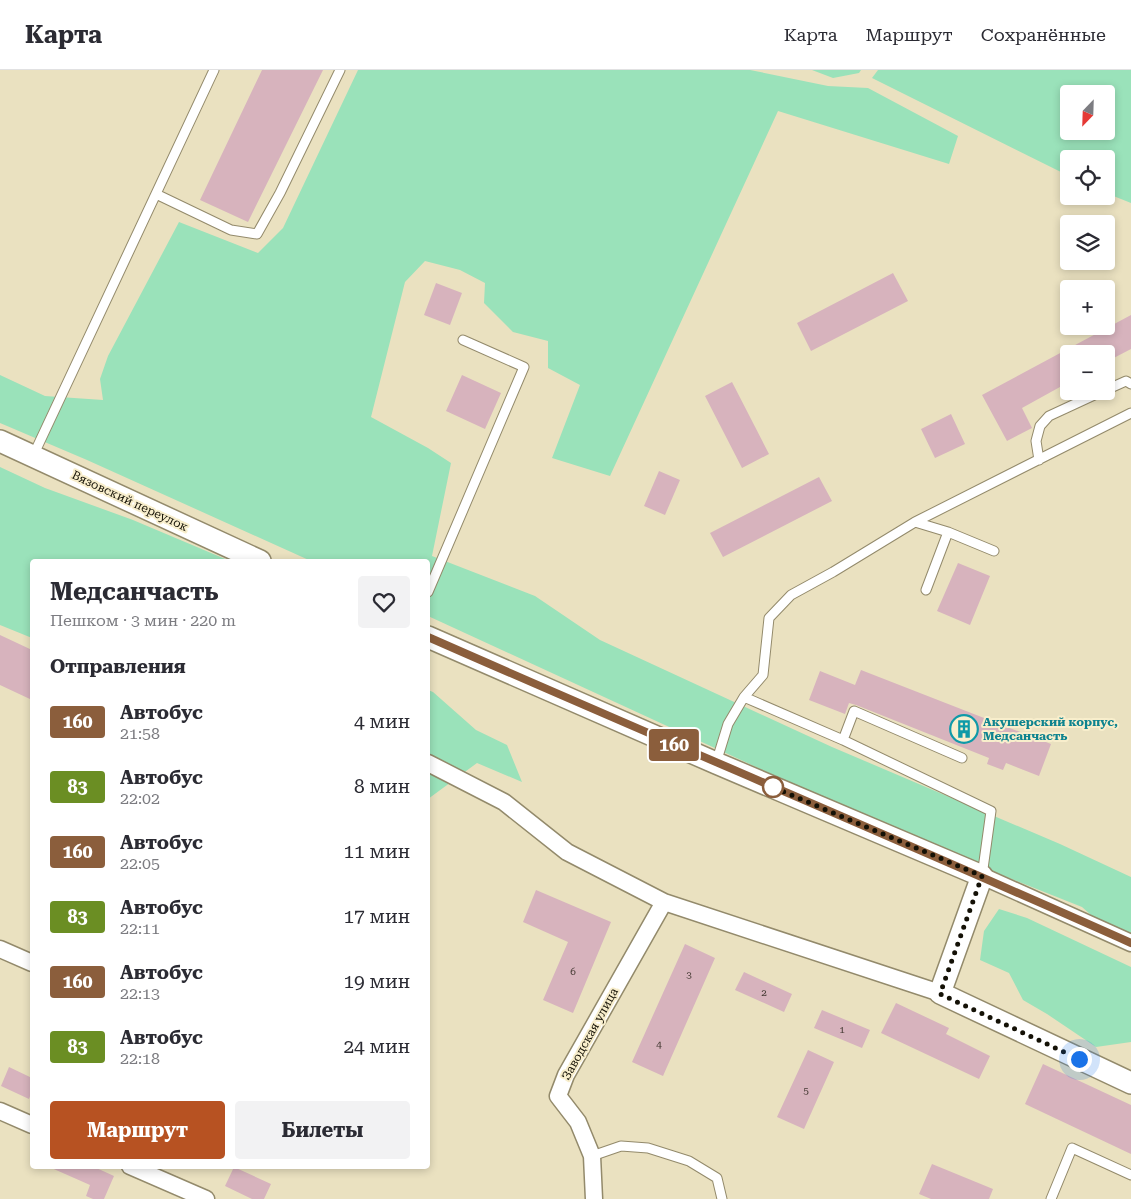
<!DOCTYPE html>
<html lang="ru">
<meta charset="utf-8">
<style>
:root{--surface:#fff;--page:#f2f2f3;--text:#2b2b33;--muted:#7c7c81;--line:#e1e1e2;--accent:#b75222}
body{margin:0;font-family:"Roboto Serif",serif;background:var(--page);color:var(--text);height:100vh;display:flex;flex-direction:column;font-size:19px;white-space:nowrap}
*{box-sizing:border-box;margin:0}
p{font-size:16px;color:var(--muted)}
.icon{flex:none;width:28px;height:28px;fill:none;stroke:currentColor;stroke-width:2;stroke-linecap:round;stroke-linejoin:round}
.map{position:relative;flex:1;overflow:hidden}
.drawer{position:absolute;left:30px;top:489px;width:400px;height:610px;display:flex;flex-direction:column;background:var(--surface);border-radius:5px;box-shadow:0 2px 8px #0003}
.drawer>*{flex:none}
.badge{padding:0 10px;border-radius:4px;font-size:18px;line-height:32px}
.needle{width:32px;rotate:203deg}
.fabs{position:absolute;left:1060px;top:15px;display:grid;gap:10px}
.fabs a{display:grid;place-items:center;width:55px;height:55px;border-radius:5px;background:var(--surface);box-shadow:0 2px 8px #0003;font-size:25px}
.you{position:absolute;width:25px;height:25px;margin:-12px;border:4px solid #fff;border-radius:50%;background:#1a73e8;box-shadow:0 0 0 8px #1a73e833}
.map>.badge{position:absolute;translate:-50% -50%;box-shadow:0 0 0 2px #fff}
h2{padding:0 20px;font-size:19px;line-height:45px}
.round{display:grid;place-items:center;flex:none;width:52px;height:52px;border-radius:5px;background:var(--page)}
.overview{display:flex;align-items:center;justify-content:space-between;height:85px;padding:0 20px}
h1{font-size:24px;font-weight:700;line-height:38px}
.action{display:flex;gap:10px;margin-top:auto;padding:10px 20px}
.action a{flex:1;height:58px;border-radius:5px;background:var(--accent);color:#fff;font-size:20px;font-weight:700;line-height:58px;text-align:center}
.action a+a{background:var(--page);color:var(--text)}
ul{padding:0;list-style:none}
li{display:flex;align-items:center;gap:15px;height:65px;padding:0 20px}
li div{flex:1}
li b{display:block;font-size:19px}
li em{font-style:normal}
li .badge{min-width:55px;font-weight:700;text-align:center}
header{display:flex;align-items:center;gap:30px;box-sizing:border-box;height:70px;padding:0 25px;background:var(--surface);border-bottom:1px solid var(--line)}
header strong{font-size:24px}
nav{display:flex;gap:28px;margin-inline-start:auto;font-size:18px}
.map>svg:first-child{display:block}
.green{fill:#9ae2ba;fill-rule:evenodd}
.building{fill:#d7b3bd}
.lines{fill:none;stroke-linecap:round;stroke-linejoin:round}
.service-casing{stroke:#938a6b;stroke-width:11}
.minor-casing{stroke:#938a6b;stroke-width:19}
.tertiary-casing{stroke:#938a6b;stroke-width:24}
.service{stroke:#fff;stroke-width:9}
.minor{stroke:#fff;stroke-width:16}
.tertiary{stroke:#fff;stroke-width:21}
.line-casing{stroke:#fff;stroke-width:11}
.line{stroke:#8b5e3c;stroke-width:8}
.walk{stroke:#141106;stroke-width:5;stroke-dasharray:0 9}
.stop-dot{fill:#fff;stroke:#8b5e3c;stroke-width:2.5}
.labels{text-anchor:middle;stroke-width:4;stroke-linejoin:round;paint-order:stroke}
.number-label{font-size:10px;fill:#453a34}
.street-label{font-size:12px;fill:#141106;stroke:#f8eecc}
.culture-label{font-size:12px;font-weight:bold;fill:#0d838f;stroke:#f8eecc;text-anchor:start}
</style>
<header>
<strong>Карта</strong>
<nav><a>Карта</a><a>Маршрут</a><a>Сохранённые</a></nav>
</header>
<div class="map">
<svg width="1131" height="1129" viewBox="0 0 1131 1129">
<rect width="100%" height="100%" fill="#eae1c0"/>
<path class="green" d="M358 0H750L828 16 868 18 958 66 949 94 778 41 610 406 552 388 580 315 548 298V271L513 262 484 233 485 213 460 200 425 191 405 212 371 347 428 378 451 393 432 486 535 526 600 570 832 677 1060 774 1131 807V866L1100 853 1082 837 939 780 793 714 428 546V491H311L87 390 0 353V305L45 326 103 330 100 309 108 286 179 152 258 183 283 158Z
M812 0H861L859 3 833 8Z
M878 0H1131V133L1106 123V89H1069V106L872 8ZM1069 24H1106V61H1069Z
M0 397 45 418 133 450 230 491H32V568L0 555Z
M428 620 433 622 476 660 507 675 522 712 477 693 428 729Z
M999 839 1027 848 1131 897V972L1096 977 1047 944 1023 930 1009 903 980 890 984 861Z"/>
<path class="building" d="M262 0H323L248 152 200 130Z
M893 203 908 231 811 281 797 253Z
M436 213 462 223 450 255 424 245Z
M1131 245V279L1106 292V284H1069V312L1022 338 1032 358 1007 371 982 325Z
M462 305 501 323 485 359 446 341Z
M732 312 769 384 742 398 705 326Z
M951 344 965 374 935 388 921 359Z
M659 401 680 410 665 445 644 436Z
M819 407 832 431 723 487 710 463Z
M958 493 990 506 970 555 937 541Z
M0 565 32 580V630L0 615Z
M861 600 1051 674 1039 706 1006 693 1003 700 987 694 989 688 856 635 849 633 845 644 809 630 820 601 855 615Z
M536 820 611 852 573 943 543 930 568 872 523 852Z
M685 874 715 888 663 1006 632 992Z
M744 902 792 924 784 942 735 920Z
M896 933 949 958 946 964 990 986 979 1009 881 963Z
M822 940 870 960 862 978 814 958Z
M808 980 834 992 804 1059 777 1047Z
M1043 994 1131 1035V1084L1025 1034Z
M9 997 32 1008V1021L29 1029 1 1016Z
M932 1094 993 1119 989 1129H931L919 1124Z
M47 1096H92L114 1106 104 1129H93L86 1126 90 1115Z
M234 1097 271 1114 264 1129H252L225 1116Z"/>
<g class="lines">
<defs>
<path id="service" d="M156 124 231 160 257 164 280 123 340 0
M1106 320 1126 311 1131 314
M33 386 214 0
M1039 390 1036 371 1040 356 1049 346 1103 321
M915 452 948 462 994 481
M926 520 948 462
M428 522 524 297 463 270
M744 627 763 605 769 548 791 525 833 502 915 452 1131 343
M843 670 854 641 962 688
M716 693 728 654 744 627 843 670 991 741 982 806
M592 1086 621 1076 648 1078 689 1091 717 1108 722 1129
M1051 1129 1072 1078 1131 1105"/>
<path id="minor" d="M428 693 504 732 567 782 664 832 940 923
M982 806 1131 873
M0 879 32 893
M0 1041 32 1055
M130 1096 206 1129
M594 1129 592 1086 578 1052 558 1026 566 1005 664 832"/>
<path id="tertiary" d="M0 371 260 491
M428 567 716 693 982 806 940 923 1131 1013"/>
</defs>
<use href="#service" class="service-casing"/>
<use href="#minor" class="minor-casing"/>
<use href="#tertiary" class="tertiary-casing"/>
<use href="#service" class="service"/>
<use href="#minor" class="minor"/>
<use href="#tertiary" class="tertiary"/>
</g>
<g class="lines">
<defs>
<path id="line" d="M428 567C662 670 898 769 1131 873"/>
</defs>
<use href="#line" class="line-casing"/>
<use href="#line" class="line"/>
<path class="walk" d="M773 717 770 716 982 806 940 924 1079 989"/>
</g>
<defs>
<symbol id="building-ring" viewBox="-11 -11 22 22"><circle r="9.5" fill="#f8eecc" stroke="#0f9aa8" stroke-width="1.5"/><path d="M-4-6H4V6H1V3H-1V6H-4ZM-2.5-4.3h1.7v1.8h-1.7ZM.8-4.3h1.7v1.8H.8ZM-2.5-1h1.7V.8h-1.7ZM.8-1h1.7V.8H.8Z" fill="#0f9aa8"/></symbol>
</defs>
<g fill-rule="evenodd">
<use href="#building-ring" x="948" y="643" width="32" height="32"/>
</g>
<circle class="stop-dot" cx="773" cy="717" r="10"/>
<g class="labels">
<g class="number-label">
<text x="573" y="905">6</text>
<text x="689" y="908">3</text>
<text x="764" y="926">2</text>
<text x="842" y="963">1</text>
<text x="659" y="978">4</text>
<text x="806" y="1024">5</text>
</g>
<g class="street-label">
<text transform="translate(130 431) rotate(25)" y="4">Вязовский переулок</text>
<text transform="translate(590 964) rotate(-61)" y="4">Заводская улица</text>
</g>
<g class="culture-label">
<text x="983" y="656">Акушерский корпус,<tspan x="983" dy="14">Медсанчасть</tspan></text>
</g>
</g>
</svg>
<div class="fabs">
<a><svg class="needle" viewBox="-14 -14 28 28"><path d="M0-13l5 13h-10z" fill="#e53935"/><path d="M0 13l5-13h-10z" fill="#7c7c81"/></svg></a>
<a><svg class="icon" aria-label="locate" viewBox="0 0 24 24"><circle cx="12" cy="12" r="6"/><path d="M12 2v4M12 18v4M2 12h4M18 12h4"/></svg></a>
<a><svg class="icon" aria-label="layers" viewBox="0 0 24 24"><path d="M12 4l9 5-9 5-9-5zM3 14l9 5 9-5"/></svg></a>
<a>+</a>
<a>−</a>
</div>
<div class="you" style="left:1079px;top:989px"></div>
<b class="badge" style="left:674px;top:675px;background:#8b5e3c;color:#fff">160</b>
<section class="drawer">
<div class="overview"><div><h1>Медсанчасть</h1><p>Пешком · 3 мин · 220 m</p></div><a class="round"><svg class="icon" aria-label="heart" viewBox="0 0 24 24"><path d="M12 20l-8-8c-3-5 5-10 8-4 3-6 11-1 8 4z"/></svg></a></div>
<h2>Отправления</h2>
<ul>
<li><span class="badge" style="background:#8b5e3c;color:#fff">160</span><div><b>Автобус</b><p>21:58</p></div><em>4 мин</em></li>
<li><span class="badge" style="background:#6b8e23;color:#fff">83</span><div><b>Автобус</b><p>22:02</p></div><em>8 мин</em></li>
<li><span class="badge" style="background:#8b5e3c;color:#fff">160</span><div><b>Автобус</b><p>22:05</p></div><em>11 мин</em></li>
<li><span class="badge" style="background:#6b8e23;color:#fff">83</span><div><b>Автобус</b><p>22:11</p></div><em>17 мин</em></li>
<li><span class="badge" style="background:#8b5e3c;color:#fff">160</span><div><b>Автобус</b><p>22:13</p></div><em>19 мин</em></li>
<li><span class="badge" style="background:#6b8e23;color:#fff">83</span><div><b>Автобус</b><p>22:18</p></div><em>24 мин</em></li>
</ul>
<div class="action"><a>Маршрут</a><a>Билеты</a></div>
</section>
</div>
